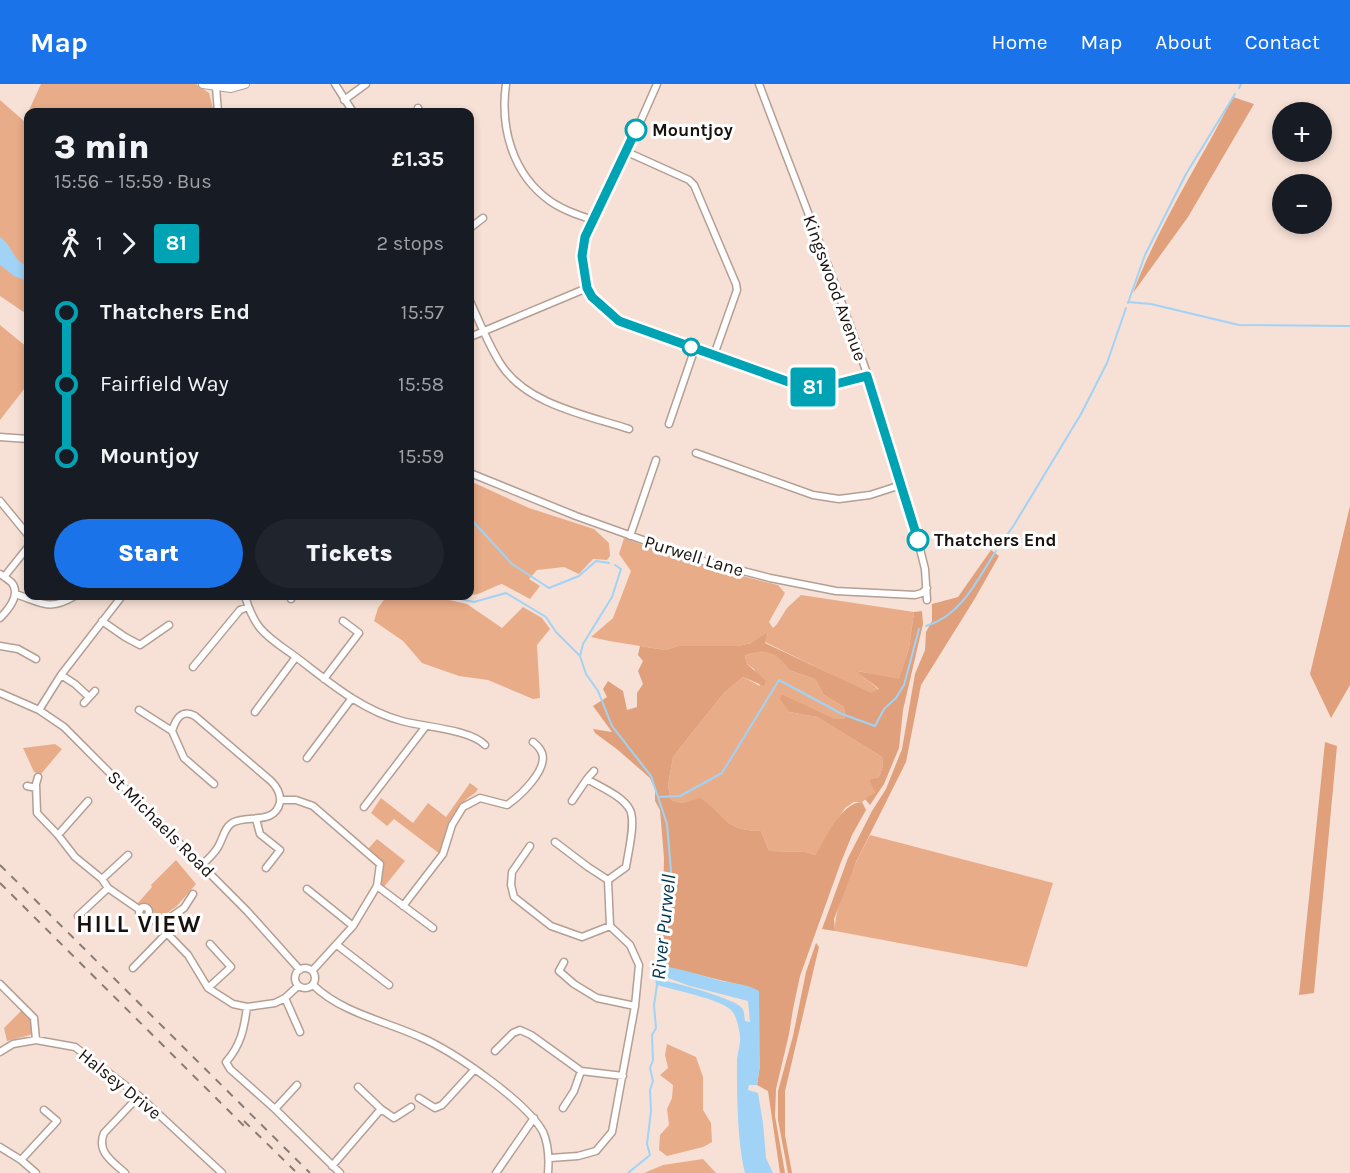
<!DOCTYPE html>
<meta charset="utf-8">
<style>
:root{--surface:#171b24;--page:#20242c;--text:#f1f3f6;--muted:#9ea1a6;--accent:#1a73e8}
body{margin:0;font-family:Karla,sans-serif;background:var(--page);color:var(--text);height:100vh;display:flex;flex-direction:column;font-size:22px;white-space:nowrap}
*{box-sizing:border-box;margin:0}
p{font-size:20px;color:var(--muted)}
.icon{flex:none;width:33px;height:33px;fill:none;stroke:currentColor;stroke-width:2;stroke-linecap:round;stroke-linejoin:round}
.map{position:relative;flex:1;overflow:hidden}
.drawer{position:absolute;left:24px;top:24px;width:450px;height:492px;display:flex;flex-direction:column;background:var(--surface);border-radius:12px;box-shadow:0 3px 9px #0003}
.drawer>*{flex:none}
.badge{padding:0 12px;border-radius:4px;font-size:21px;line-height:39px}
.tools{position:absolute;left:1272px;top:18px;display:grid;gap:12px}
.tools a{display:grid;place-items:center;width:60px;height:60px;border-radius:50%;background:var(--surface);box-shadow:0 3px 9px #0003;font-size:30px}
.map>.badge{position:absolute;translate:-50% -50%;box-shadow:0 0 0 3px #fff}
.legs{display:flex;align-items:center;gap:9px;height:66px;padding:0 30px;font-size:20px}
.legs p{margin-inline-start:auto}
.head{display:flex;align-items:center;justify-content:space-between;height:102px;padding:0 30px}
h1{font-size:33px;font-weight:800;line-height:45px}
.primary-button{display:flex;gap:12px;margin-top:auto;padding:12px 30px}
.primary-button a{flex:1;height:69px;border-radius:36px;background:var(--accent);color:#fff;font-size:24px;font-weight:800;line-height:69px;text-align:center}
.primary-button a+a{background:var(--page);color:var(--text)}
ul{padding:0 30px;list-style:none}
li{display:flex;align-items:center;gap:21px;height:72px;font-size:22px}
li i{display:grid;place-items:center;width:9px;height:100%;margin:0 8px;background:currentColor}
li i::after{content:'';width:15px;height:15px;margin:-8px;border:4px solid;border-radius:50%;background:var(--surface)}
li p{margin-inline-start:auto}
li:first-child i{background:linear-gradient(#0000 50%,currentColor 0)}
li:last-child i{background:linear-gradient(currentColor 50%,#0000 0)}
header{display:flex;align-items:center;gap:36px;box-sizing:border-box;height:84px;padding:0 30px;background:var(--accent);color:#fff}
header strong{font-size:28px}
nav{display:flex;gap:33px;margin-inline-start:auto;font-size:21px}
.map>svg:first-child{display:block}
.green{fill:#e9ac89}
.forest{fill:#e0a07c}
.water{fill:#a0d3f6}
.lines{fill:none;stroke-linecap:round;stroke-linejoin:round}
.stream{stroke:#a0d3f6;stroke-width:2}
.minor-casing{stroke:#b39f94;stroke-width:9}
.tertiary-casing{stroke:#b39f94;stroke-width:10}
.minor{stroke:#fff;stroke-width:6}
.tertiary{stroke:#fff;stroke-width:8}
.rail{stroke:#897b73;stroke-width:2;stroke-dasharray:8 8;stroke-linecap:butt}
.line-1-casing{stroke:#fff;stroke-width:14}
.line-1{stroke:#00a3b4;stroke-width:9}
.stop-1-dot{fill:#fff;stroke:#00a3b4;stroke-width:3}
.labels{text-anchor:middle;stroke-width:6;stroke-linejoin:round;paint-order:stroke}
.stop-label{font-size:18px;font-weight:bold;fill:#18110d;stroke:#fff;text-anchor:start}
.street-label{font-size:18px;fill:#18110d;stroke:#fff}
.water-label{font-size:20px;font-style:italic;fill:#003652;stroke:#fff}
.district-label{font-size:24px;font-weight:bold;letter-spacing:1.5px;fill:#18110d;stroke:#fff}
</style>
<header>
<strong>Map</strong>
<nav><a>Home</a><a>Map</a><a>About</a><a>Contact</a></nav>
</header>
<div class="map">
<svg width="1350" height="1089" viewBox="0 0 1350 1089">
<rect width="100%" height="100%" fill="#f7e1d6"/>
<path class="green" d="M41 0H196L209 9 214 28H28V231L0 212V16L24 37Z
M0 241 28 264V300L0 336Z
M470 397 529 424 594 445 609 459 610 472 607 476 593 475 579 490 564 483 537 486 529 495 540 502 530 515 502 500C491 503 479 512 470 511Z
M624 454C675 474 725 488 778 501L785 509 769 538 773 544 777 540 787 524 801 511 914 528 909 564 899 596 858 587C862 595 872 598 879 606L871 610 765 558 768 549 751 559 738 562H678L665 566 609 557 591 553 613 534 631 487 619 470Z
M398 512H432L467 520 502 544 523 523 542 534 550 545 537 561 540 614 533 615 488 596 459 592 422 579 403 557 374 537 378 524 386 513Z
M767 567 783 575 789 586 815 595 824 611 844 623 845 635 834 636 782 610 789 628 817 633 882 673 883 682 879 693 872 695 875 708 862 718H854L845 724 815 771 806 768 769 767 761 747C726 747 726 733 701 715L682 719 671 716 668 701 673 673 724 609 743 593 760 602 754 585 747 580 745 572 755 568Z
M55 660 62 665 41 690 34 688 23 664Z
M470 699 478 705C474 712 468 712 464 718 451 734 446 750 440 770L394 735 387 742 371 729 381 714 413 739 428 719 446 733Z
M870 751 1053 799 1027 883 835 847C834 820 857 776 870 751Z
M377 755 405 777 383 804 380 802 384 779 368 765Z
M176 776 196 800 177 822 159 835 149 822 137 820 152 803 151 801Z
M22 926 32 934 33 948 30 951 7 957 4 944Z
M667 960 696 973 703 993V1026L711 1039 712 1058 703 1063 667 1072 659 1066 660 1051 669 1041 667 1025 672 1014 673 1001 660 991 668 984 665 971Z
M703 1075 716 1089H644L663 1081Z"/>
<path class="forest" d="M1233 13 1254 20 1188 133 1133 209C1159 139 1200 79 1233 13Z
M1350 422V601L1331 634 1310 590Z
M991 466 999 472 974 516 921 601 906 678 856 778 834 835 835 847 822 845 848 774 872 727 886 705 902 665 915 590 925 566 926 548 932 537V520L958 513Z
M922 527 923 540 903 626 899 664 884 700 870 721 865 715 875 708 870 698 871 695 879 693 883 682 882 673 817 633 789 628 780 615 782 610 834 635H845L844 623 824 611 815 595 789 586C779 569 764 563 745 572L747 580 766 597 764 602 743 593 724 609 673 673 668 701 671 716 682 719 701 714C726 733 726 747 761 747L769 767 806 768 815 771C826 754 841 719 862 718L866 726 852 751 841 778 800 892 793 925 789 950 776 1005 775 1032 785 1089H780L768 1007 757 1001 760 981 753 904 667 883 656 870V859L663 821 664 774 660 726 655 717V706L650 694 618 666 595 649 593 645 612 648 593 622 607 613 603 605 608 597 623 607 627 626 637 623V609L643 600 638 587 643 577 638 571 640 562 665 566 678 562H738L751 559 768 548 765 559 871 609 879 605C872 598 863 595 857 587L899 595 909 564 914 528Z
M1325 658 1337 662 1314 909 1299 911Z
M816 859 819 863 785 1007V1051L792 1089H788L778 1036V1007L793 952 806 888Z"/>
<path class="water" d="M0 153C13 162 12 176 28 183V197L14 192 0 181Z
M662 882C683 885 702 892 722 897 735 900 748 900 759 907L760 981 757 1001H749L748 1006 758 1009 763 1039 766 1074 773 1089H745C737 1055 737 1010 737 975 738 967 741 959 740 952 739 944 737 932 731 926 720 915 674 906 657 901V896C670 896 734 915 741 923 745 927 744 932 745 937L750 938 748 917 690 902 657 890Z"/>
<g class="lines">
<path class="stream" d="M1239 4 1241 0
M1128 218 1151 220 1239 241 1350 242
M1128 219 1145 171 1186 90 1235 10
M470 434 512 480 549 504 579 492 596 477 609 479
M999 462 1014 441 1081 330 1107 279 1126 224
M447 512 474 518 506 509 546 533 556 548 580 572 586 590 598 607 612 642 651 692 667 740 671 787 668 822 663 840 660 881 656 893 657 901 654 921 656 944 652 951 653 976 650 984 653 997 650 1006 651 1027 647 1060 650 1071 628 1089
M926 542C962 531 977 496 996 467
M580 572 583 560 612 513 621 485 615 481
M658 713 680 712 722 689 779 596 842 630 875 642 884 625 896 614 904 601 919 545"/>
<defs>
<path id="minor" d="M335 0 353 28
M506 0C500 43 512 90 550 117 563 126 578 131 593 136
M657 0 627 68 585 153 582 172 587 204 592 213 619 237 800 302H828L867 292
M759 0C817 154 881 309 921 469L925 485 927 516
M216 3 218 28
M344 16 366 0
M418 24 420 28
M627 68 689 96 694 101 736 200 737 206 714 271
M470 144 483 134
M470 217C479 237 488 260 500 279 525 320 586 331 629 345
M470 253 587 204
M669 340 695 264
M0 353 28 355
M696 369 813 411 839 415 870 411 901 401
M470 389 576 432 696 475 770 494 836 507 915 511 922 509 927 504
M0 417 28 451
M630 452 656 376
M0 490C3 492 9 496 12 499 21 511 8 526 0 534
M4 493 28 463
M15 510C42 518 48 528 75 512
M245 512C248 523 253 535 260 544 270 556 284 564 296 573 329 598 361 626 402 637 423 643 470 645 485 661
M291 515 293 512
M102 537 125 553 140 561 169 541
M0 562 18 565 36 575
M193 583 240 526 248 523
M61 591 75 600 89 613
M324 595 359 549 343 537
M0 609 39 626 64 643 247 827 300 886
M84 619 95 607
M39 626 61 591 122 512
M139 626 172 647 184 674 214 700
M255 628 296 573
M172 647C176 634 182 625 195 632L271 697C277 703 281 709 280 718 275 742 246 730 232 739 224 744 223 755 218 763 214 770 208 775 202 781
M307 674 352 614
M38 693 36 700 37 729 58 751 75 773 102 795 108 804 140 826
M587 695 594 687
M27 702 36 704
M280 716H296L313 722 380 780 377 802 353 842 312 887
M364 723 426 642
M256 735 260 750 280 766 266 784
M58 751 88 717
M555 758 588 783 608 796
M530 762 512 788 511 801 514 813 551 842 582 853 610 842
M102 795 128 771
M377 802 433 844
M307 805 353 842
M403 822 443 770 452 741 463 723 480 714 507 721C520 712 548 686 542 669 540 664 537 661 533 658
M139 828a5 5 0 1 1 10 0a5 5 0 1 1-10 0Z
M149 831 188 871 208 904 233 920 247 923 275 919 285 914 298 902
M78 832 108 804
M159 841 184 824 193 810
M337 861 389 901
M564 878 559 887 574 900 597 914 635 922
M295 894a10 10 0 1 1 20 0a10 10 0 1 1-20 0Z
M133 884 168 848
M0 900 34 934 36 956
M313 901C342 929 385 937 420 953 453 967 527 1018 543 1048 549 1061 549 1076 548 1089
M208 904 231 883 210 860
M285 914 300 948
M247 923C244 945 241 961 226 978L230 985 275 1025 340 1089
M495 967 513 949 520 946 531 951 581 987 623 992
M0 968 13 960 36 956 75 963 139 1012 222 1089
M358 1003 381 1025
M419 1014 435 1024 442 1021 475 985
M563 1024 574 1007 581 987
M275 1025 297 1001
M0 1063 21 1076 36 1089
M550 1074 578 1072 596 1067 612 1048 635 922 639 881 630 861 610 842 608 796 626 783C628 769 636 738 630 726 623 712 600 703 587 695L572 717
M21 1076 57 1037 44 1026
M332 1082 381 1025 394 1034 411 1023
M125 1089C113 1078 96 1068 104 1049L139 1012
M496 1089 534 1034"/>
<path id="tertiary" d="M203 0 231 4 245 0"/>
</defs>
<use href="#minor" class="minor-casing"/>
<use href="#tertiary" class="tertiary-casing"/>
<use href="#minor" class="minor"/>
<use href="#tertiary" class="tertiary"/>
<path class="rail" d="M0 781 310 1089
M0 799 247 1045
M244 1037 295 1087"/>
</g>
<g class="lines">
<defs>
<path id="line-1" d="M636 46 585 153 582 172 587 204 592 213 619 237 800 302H828L867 292 918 456"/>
</defs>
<use href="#line-1" class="line-1-casing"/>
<use href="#line-1" class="line-1"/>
</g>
<g class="stop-1-dot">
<circle cx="636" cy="46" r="10"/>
<circle cx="691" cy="263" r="8"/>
<circle cx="918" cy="456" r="10"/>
</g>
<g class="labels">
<g class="stop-label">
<text x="652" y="52">Mountjoy</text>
<text x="934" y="462">Thatchers End</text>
</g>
<g class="street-label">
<text transform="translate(835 204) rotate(70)" y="6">Kingswood Avenue</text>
<text transform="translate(694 472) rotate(17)" y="6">Purwell Lane</text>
<text transform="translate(161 740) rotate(45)" y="6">St Michaels Road</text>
<text transform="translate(120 1000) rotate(39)" y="6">Halsey Drive</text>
</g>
<g class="water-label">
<text transform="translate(663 843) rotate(-84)" y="7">River Purwell</text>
</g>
<g class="district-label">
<text x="139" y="848">HILL VIEW</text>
</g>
</g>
</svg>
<div class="tools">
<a>+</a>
<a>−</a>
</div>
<b class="badge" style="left:813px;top:303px;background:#00a3b4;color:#fff">81</b>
<section class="drawer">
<div class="head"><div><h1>3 min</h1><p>15:56 – 15:59 · Bus</p></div><b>£1.35</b></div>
<div class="legs"><svg class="icon" aria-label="walk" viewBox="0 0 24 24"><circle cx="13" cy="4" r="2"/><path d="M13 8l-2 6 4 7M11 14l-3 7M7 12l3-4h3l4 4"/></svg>1<svg class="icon" aria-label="forward" viewBox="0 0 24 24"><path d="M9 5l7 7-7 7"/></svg><b class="badge" style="background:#00a3b4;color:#fff">81</b><p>2 stops</p></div>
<ul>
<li><i style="color:#00a3b4"></i><b>Thatchers End</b><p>15:57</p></li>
<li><i style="color:#00a3b4"></i><span>Fairfield Way</span><p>15:58</p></li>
<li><i style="color:#00a3b4"></i><b>Mountjoy</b><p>15:59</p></li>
</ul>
<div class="primary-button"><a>Start</a><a>Tickets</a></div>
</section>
</div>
